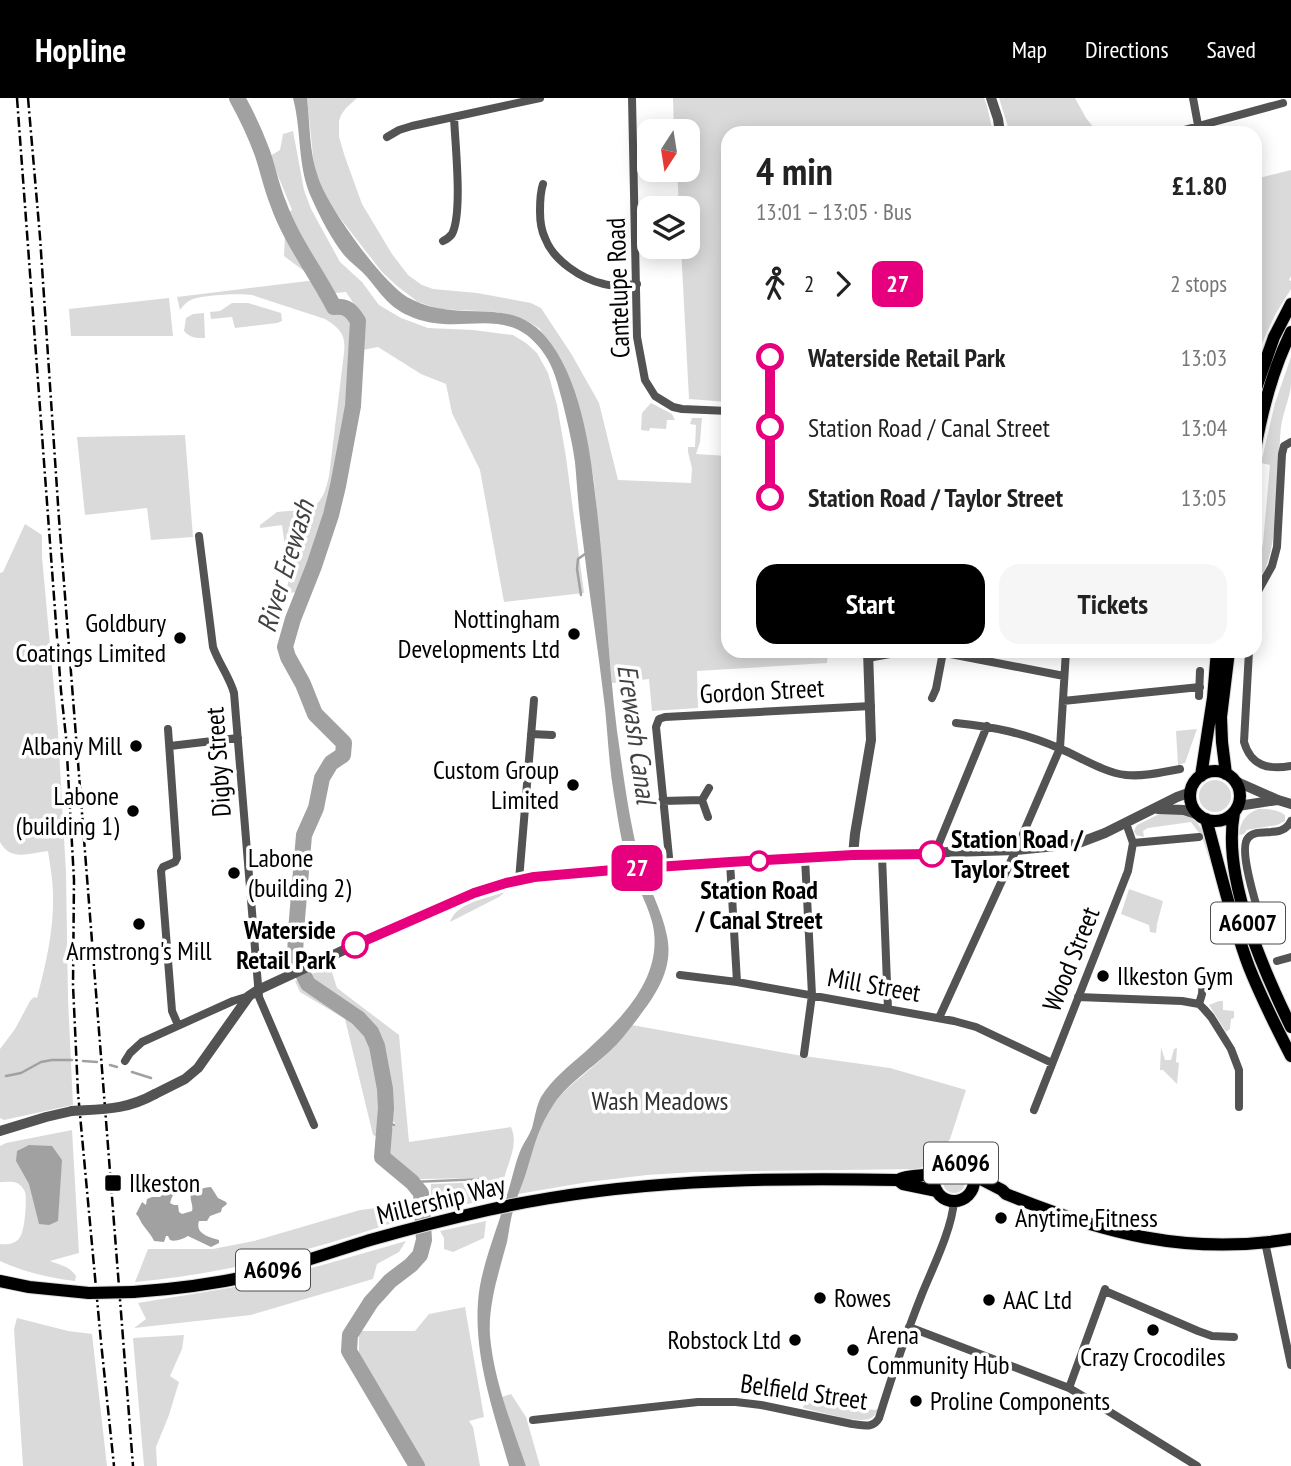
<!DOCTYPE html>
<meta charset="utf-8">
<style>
:root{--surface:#fff;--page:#f6f6f6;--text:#222;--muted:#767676;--accent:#000}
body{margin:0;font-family:"PT Sans Narrow",sans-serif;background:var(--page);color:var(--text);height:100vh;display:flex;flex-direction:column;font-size:26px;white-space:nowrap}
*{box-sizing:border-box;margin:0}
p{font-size:23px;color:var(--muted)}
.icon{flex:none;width:38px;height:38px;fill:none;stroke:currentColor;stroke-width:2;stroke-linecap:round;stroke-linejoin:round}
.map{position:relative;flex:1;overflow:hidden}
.side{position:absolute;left:721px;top:28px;width:541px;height:532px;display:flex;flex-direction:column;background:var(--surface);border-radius:21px;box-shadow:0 4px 18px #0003}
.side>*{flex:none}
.badge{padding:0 14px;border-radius:10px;font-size:24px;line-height:46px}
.needle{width:46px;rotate:192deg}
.fabs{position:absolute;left:637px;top:21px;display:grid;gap:14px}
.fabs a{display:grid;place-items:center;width:63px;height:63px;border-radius:14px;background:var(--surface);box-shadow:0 4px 18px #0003;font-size:35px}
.map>.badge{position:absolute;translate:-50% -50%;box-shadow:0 0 0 4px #fff}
.legs{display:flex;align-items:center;gap:10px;height:77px;padding:0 35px;font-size:23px}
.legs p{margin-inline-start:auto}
.headline{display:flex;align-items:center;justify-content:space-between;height:119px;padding:0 35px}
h1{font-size:38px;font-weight:700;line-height:52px}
.cta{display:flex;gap:14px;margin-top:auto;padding:14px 35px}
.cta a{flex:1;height:80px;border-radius:21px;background:var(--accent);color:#fff;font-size:28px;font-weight:700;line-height:80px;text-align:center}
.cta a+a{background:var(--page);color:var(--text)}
ul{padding:0 35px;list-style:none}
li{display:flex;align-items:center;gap:24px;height:70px;font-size:26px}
li i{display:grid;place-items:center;width:10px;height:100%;margin:0 9px;background:currentColor}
li i::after{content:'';width:18px;height:18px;margin:-9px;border:5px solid;border-radius:50%;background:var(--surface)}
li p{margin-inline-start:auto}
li:first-child i{background:linear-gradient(#0000 50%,currentColor 0)}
li:last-child i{background:linear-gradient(currentColor 50%,#0000 0)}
header{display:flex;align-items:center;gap:42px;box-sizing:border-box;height:98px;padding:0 35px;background:var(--accent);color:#fff}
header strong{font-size:33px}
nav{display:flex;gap:38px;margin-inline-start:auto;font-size:24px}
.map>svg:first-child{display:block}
.green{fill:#dadada;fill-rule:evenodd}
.water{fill:#a1a1a1}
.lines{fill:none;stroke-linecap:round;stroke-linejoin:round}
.stream{stroke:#a1a1a1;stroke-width:2.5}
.river{stroke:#a1a1a1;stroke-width:16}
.primary-casing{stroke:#dbdbdb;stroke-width:14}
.minor{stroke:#535353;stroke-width:8}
.tertiary{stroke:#535353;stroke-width:10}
.primary{stroke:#000;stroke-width:12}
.rail{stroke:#000;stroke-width:2.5;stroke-dasharray:10 3.5 2 3.5;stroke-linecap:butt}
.primary-bridge-casing{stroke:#dbdbdb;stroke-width:14;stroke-linecap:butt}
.tertiary-bridge{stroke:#535353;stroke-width:10}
.primary-bridge{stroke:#000;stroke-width:12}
.line-1-casing{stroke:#fff;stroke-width:16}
.line-1{stroke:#e6007e;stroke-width:10}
.poi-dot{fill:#000;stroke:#fff;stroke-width:2.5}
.stop-1-dot{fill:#fff;stroke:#e6007e;stroke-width:3.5}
.labels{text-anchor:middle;stroke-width:7;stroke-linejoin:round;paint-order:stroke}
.shield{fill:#fff;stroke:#4c4c4c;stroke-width:2}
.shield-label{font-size:24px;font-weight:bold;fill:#000}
.street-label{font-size:26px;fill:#000;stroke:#fff}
.poi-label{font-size:26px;fill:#000;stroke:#fff;text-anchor:start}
.stop-label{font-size:26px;font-weight:bold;fill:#000;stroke:#fff;text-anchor:start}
.park-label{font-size:26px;fill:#313131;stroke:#fff}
.water-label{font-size:28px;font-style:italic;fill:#424242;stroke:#fff}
</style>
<header>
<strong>Hopline</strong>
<nav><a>Map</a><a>Directions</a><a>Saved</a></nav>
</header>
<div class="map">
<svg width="1291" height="1368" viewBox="0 0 1291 1368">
<rect width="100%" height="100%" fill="#fff"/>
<path class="green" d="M307 0H357L346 10 341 17 339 23V39L345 59 362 106 392 156 408 177 422 187 433 191 477 195 531 205 541 210 572 257 599 305 618 382 691 385 692 370 688 354V349H695L696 327 690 326 692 320H702L700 344 696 356 728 358V553H828L827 565 697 573 698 610 652 613 649 581 612 585 594 382 581 318 569 280 540 231 531 225 516 219 497 214 439 211 418 204 397 188 382 174 340 120 327 100 319 84 314 68Z
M673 0H984L987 8 993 35H728V304L689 301 681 149H688V110H679L677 72H688V33H674Z
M999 0H1075L1086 20 1098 35H1010Z
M293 33 304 92 311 111 340 164 362 184 379 207 401 220 428 230 473 232 513 237 526 245 537 255 548 275 557 307 566 359 584 495 504 504 480 372 452 315 446 286 421 276 378 249 352 254 345 332 337 374 329 405 298 494 286 495 289 480 282 427 260 430V427L277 414 311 411C323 403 326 391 329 378L344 255C346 237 341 231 325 221L252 197C240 195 205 197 193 201 187 203 183 208 180 212L177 199 316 182 284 158 285 138 277 121 292 112 270 58 280 52 283 36ZM346 194 354 206 346 219 333 212 325 196Z
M1291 72V178L1289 182 1291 183V191L1275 217 1255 261V81Z
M169 200 173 238H71L69 211Z
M232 205H248L281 215 282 223 277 225 235 230 232 219 211 221 210 214 220 213Z
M204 215 205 240C196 240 190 240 184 233L186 220 193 216Z
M1291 259C1291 268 1291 277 1291 286 1290 300 1283 314 1281 329 1277 364 1281 465 1255 486V467L1259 463 1263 445 1270 367 1261 365 1275 305Z
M651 305 672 316 675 322H667L666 331 650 330 649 333 641 332 642 315Z
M185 337 193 439 151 442 147 410 85 417 77 339Z
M25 426 42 437V459L58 634 66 775 68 901 73 1007 4 1022 0 1020V951L15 931 30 903 34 899 37 900C46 866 54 831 53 797 53 782 50 767 48 753 29 755 11 764 0 744V475L3 474Z
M1197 631 1185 665 1178 667 1176 633Z
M1199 698a16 16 0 1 1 32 0a16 16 0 1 1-32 0Z
M1258 711C1268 711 1277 711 1285 717V723L1277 727 1247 732 1244 736 1239 737C1240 723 1246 716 1258 711Z
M1168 714C1174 715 1180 715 1185 717 1205 723 1209 751 1214 768L1212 769 1202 739 1191 724 1148 730 1143 733 1144 739 1136 737 1134 733 1137 727 1161 715Z
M1129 791 1163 803 1157 826 1156 835 1150 834 1149 827 1121 816Z
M505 794 499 799 450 824C457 804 487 800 505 794Z
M330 868 337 890 399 937 409 1044 511 1029C519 1047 508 1063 504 1081 503 1087 503 1093 501 1098L439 1113 443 1104 440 1102 431 1111V1086L487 1084 488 1082 484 1080 421 1081 416 1080 386 1057 387 1028 392 1031 395 1025 390 1021C390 985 388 943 359 918 344 905 325 897 310 883L307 878Z
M300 881C302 884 303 887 305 890 313 898 332 906 342 913 386 941 383 993 380 1040L373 1037 345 921 300 894 295 883Z
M1219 903H1223V912L1234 913V920L1231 921 1230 931 1226 934 1209 907Z
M632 927 797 957 890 970 966 992 950 1041 935 1063 927 1068 916 1071 695 1074 647 1077 588 1084 518 1096C530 1065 534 1031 555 1004 571 984 593 971 611 952 619 945 625 935 632 927Z
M1161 949 1165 962H1171L1174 951 1177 950 1176 964 1179 965 1177 986 1163 972H1160Z
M72 1032 79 1155 50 1163C60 1167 69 1168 76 1178L75 1183C49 1180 24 1174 0 1163V1146C7 1147 16 1146 20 1139 25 1132 27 1102 25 1094 24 1091 20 1086 17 1085 13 1083 5 1084 0 1084V1048L6 1045Z
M943 1084a11 11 0 1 1 22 0a11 11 0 1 1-22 0Z
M396 1106 404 1121C316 1151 228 1176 135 1184L148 1151H213L254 1143 360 1112 384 1109Z
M486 1123 484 1140 453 1154 444 1151V1140L440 1133Z
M406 1143 399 1154 377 1166 373 1181 251 1217 134 1230 146 1221 138 1205 229 1190 319 1168Z
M465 1209 484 1319 469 1323 473 1329 480 1368H418L359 1261V1233H415L429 1216Z
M17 1220 68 1233 92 1236 107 1368H23L14 1231Z
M184 1237 182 1251 170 1278 179 1284 169 1317 156 1349 157 1368H144L133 1240Z
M511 1296 526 1319 540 1368H526L508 1319 502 1299Z
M805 1304 875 1312 878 1311C876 1315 875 1318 871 1320 861 1327 817 1313 803 1310Z"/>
<path class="water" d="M293 0H307C310 26 309 54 318 79 327 108 381 183 407 199 416 204 427 208 437 210 482 219 520 201 552 247 586 295 593 374 599 431 607 507 609 585 621 661 626 695 631 730 640 763 648 788 662 812 667 838 674 872 655 898 635 924 627 934 619 945 609 954 590 972 566 986 552 1009 537 1032 534 1050 526 1075 522 1088 516 1100 513 1113 510 1123 509 1134 507 1144 499 1174 488 1206 490 1238 494 1283 511 1325 526 1368H509C494 1315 474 1260 478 1204 480 1170 498 1130 507 1097 512 1082 515 1065 521 1051 524 1044 529 1038 532 1030 535 1019 536 1009 541 999 552 981 570 967 585 954 619 923 660 884 654 834 653 817 636 785 629 767 621 746 618 720 614 697 609 668 608 639 605 610 598 549 588 489 581 428 578 407 577 385 575 364 572 343 567 322 562 302 558 287 554 270 545 257 509 203 464 239 414 220 389 210 383 198 367 179 360 171 351 165 344 157 332 142 320 119 312 101 297 69 302 34 293 0Z
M29 1047 52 1048 62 1062 58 1123 49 1127 39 1126 29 1086 16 1063 17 1053Z
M180 1085 186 1086 191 1090 190 1094C178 1093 175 1089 170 1105L174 1107H178L179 1114 182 1116 192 1113C194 1107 188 1100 192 1094 199 1092 205 1089 211 1089L218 1100 226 1104 227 1106 222 1110 221 1114 210 1118 207 1123H199C195 1136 209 1139 219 1142V1145L211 1149 188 1138C183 1141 175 1144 170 1142L168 1138H166L164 1144 154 1143C151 1136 147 1133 143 1127 140 1123 140 1120 136 1116L142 1104 146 1107 147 1101 152 1099H160L174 1087Z"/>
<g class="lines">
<path class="stream" d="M581 497 577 471 578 461 585 456
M83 963 97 964
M110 967 117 969
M132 974 151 980
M6 978 21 975 41 964 52 962H72
M384 1022 394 1027
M412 1084 484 1081"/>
<path class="river" d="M237 0C247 18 255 35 262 54 268 71 271 88 278 105 291 142 316 174 334 209 347 208 351 212 358 223L353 308 338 388 331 417 314 468 293 521 285 549 288 559 303 586 315 616 344 645 343 657 331 665 322 680 316 710 304 737 296 833 295 860 308 886 358 920 371 934 377 948 385 991 386 1010 382 1059 412 1084 421 1095 424 1142 420 1157 411 1167 390 1183 371 1204 350 1237 349 1253 417 1368"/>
<defs>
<path id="primary" d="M1255 293 1274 239 1291 206
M1255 352C1262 312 1273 271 1291 234
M1190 698a25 25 0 1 1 50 0a25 25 0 1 1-50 0Z
M1226 676 1222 644 1221 619 1229 553
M1201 678 1213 600 1217 553
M1234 715C1222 780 1263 871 1291 929
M1206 721C1220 771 1231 821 1249 869 1261 899 1276 929 1291 958
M934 1083a20 20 0 1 1 40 0a20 20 0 1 1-40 0Z
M973 1077 1002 1092 1006 1096C1102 1135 1187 1158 1291 1141
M898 1082 903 1086 937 1093
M0 1183 29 1189 89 1195
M133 1194C177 1191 221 1185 264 1175 300 1165 335 1153 370 1142 409 1131 448 1121 488 1112 622 1082 761 1079 898 1082 909 1076 924 1079 936 1075"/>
</defs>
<use href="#primary" class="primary-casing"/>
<path class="minor" d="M632 0 637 239 645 282 655 298 673 309 682 311 728 313
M1193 0 1198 27
M1173 35 1283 5
M387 39 399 32 412 28 540 0
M543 86C540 95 540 103 540 113 540 122 541 132 545 140 553 162 581 181 604 186 614 189 626 187 637 186
M443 143C447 141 449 140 452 136 463 115 455 45 454 19
M199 438 213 549C219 566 229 578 234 595L259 899 314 1027
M1255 505 1258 493 1272 468 1277 449 1282 356 1284 348 1291 344
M935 553 1064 578
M1249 553 1244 644C1251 668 1268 672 1291 668
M868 560 906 553
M1199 598 1200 573
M932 600 936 591 943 554
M1063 603 1200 589
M956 625C995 629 1025 635 1061 651 1080 659 1105 675 1126 677 1143 679 1163 674 1180 671
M168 631 177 760 175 764 163 769 161 773 172 913 178 927
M531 636 552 637
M170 648 238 640
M662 703 702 702
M708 719 702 702 709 690
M1133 745 1199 739
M935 755 987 628
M882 758 888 911
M730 764 737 884
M670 769 656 629 659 621 665 619 871 608
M519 782 534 602
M1260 820C1256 805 1238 751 1248 740 1258 728 1282 742 1291 723
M1277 863 1291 859
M680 877 737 884 954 923 976 929 1052 965
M1078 899 1182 903 1199 906 1204 911 1211 919 1231 951 1239 972V1009
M1199 906 1202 896 1203 877
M939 920 1016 752 1060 650 1066 553
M804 956 812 897 805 760
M125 963 130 955 142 944 233 903 249 898
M1034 1012 1128 773 1133 745 1126 725
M1265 1144 1291 1267
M1105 1193 1198 1233 1212 1238 1234 1239
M909 1229 1069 1290 1105 1311 1197 1368
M1069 1290 1105 1191
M533 1322 698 1304H736L761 1307 852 1326C863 1327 873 1331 879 1320 892 1278 906 1236 922 1196 933 1169 952 1131 954 1103"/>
<path class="tertiary" d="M991 0 998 21 1000 35
M1235 683 1278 702 1291 706
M1238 708 1277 702
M1158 711 1184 712 1199 717
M853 757 855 736 871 642 868 553
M155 996 185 981 198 970 249 898 258 892 359 845 474 795 519 782 613 772 853 757 1016 752 1076 746 1105 735 1177 699 1191 694
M0 1033 46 1019 72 1013"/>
<use href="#primary" class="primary"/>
<path class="rail" d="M17 0 61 593 66 639 74 782 73 887 78 995 101 1244 114 1368
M28 0 40 139 59 421 133 1368"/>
<defs>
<path id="primary-bridge" d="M89 1195 133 1194"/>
</defs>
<use href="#primary-bridge" class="primary-bridge-casing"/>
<path class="tertiary-bridge" d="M72 1013C104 1011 126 1012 155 996"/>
<use href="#primary-bridge" class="primary-bridge"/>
</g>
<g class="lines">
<defs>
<path id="line-1" d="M355 847 474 795 506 785 534 779 613 772 730 764 853 757 932 756"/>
</defs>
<use href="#line-1" class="line-1-casing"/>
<use href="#line-1" class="line-1"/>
</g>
<g class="poi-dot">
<circle cx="574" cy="536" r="7"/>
<circle cx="180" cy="540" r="7"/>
<circle cx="136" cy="648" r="7"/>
<circle cx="573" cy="687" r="7"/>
<circle cx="133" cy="713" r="7"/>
<circle cx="234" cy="775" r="7"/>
<circle cx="139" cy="826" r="7"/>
<circle cx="1103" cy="878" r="7"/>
<rect x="104" y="1076" width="18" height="18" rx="3.5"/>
<circle cx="1001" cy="1120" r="7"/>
<circle cx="820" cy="1200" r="7"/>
<circle cx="989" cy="1202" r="7"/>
<circle cx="1153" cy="1232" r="7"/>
<circle cx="795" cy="1242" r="7"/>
<circle cx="853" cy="1252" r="7"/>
<circle cx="916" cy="1303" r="7"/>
</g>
<g class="stop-1-dot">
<circle cx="932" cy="756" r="12"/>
<circle cx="759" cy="763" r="9"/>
<circle cx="355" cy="847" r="12"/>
</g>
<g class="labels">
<g class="shield">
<rect x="1211" y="804.5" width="74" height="41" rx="5"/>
<rect x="924" y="1044.5" width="74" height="41" rx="5"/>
<rect x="236" y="1151.5" width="74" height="41" rx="5"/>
</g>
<g class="shield-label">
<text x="1248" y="833">A6007</text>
<text x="961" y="1073">A6096</text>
<text x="273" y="1180">A6096</text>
</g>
<g class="street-label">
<text transform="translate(618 190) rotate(-92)" y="9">Cantelupe Road</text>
<text transform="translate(762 593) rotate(-3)" y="9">Gordon Street</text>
<text transform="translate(218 664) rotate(-94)" y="9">Digby Street</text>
<text transform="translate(1071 861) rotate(-68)" y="9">Wood Street</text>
<text transform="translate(874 887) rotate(10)" y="9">Mill Street</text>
<text transform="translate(441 1102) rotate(-14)" y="9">Millership Way</text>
<text transform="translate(804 1294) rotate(8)" y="9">Belfield Street</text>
</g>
<g class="poi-label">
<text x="560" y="530" text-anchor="end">Nottingham<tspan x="560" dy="30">Developments Ltd</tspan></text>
<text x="166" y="534" text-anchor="end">Goldbury<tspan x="166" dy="30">Coatings Limited</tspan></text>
<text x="122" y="657" text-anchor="end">Albany Mill</text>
<text x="559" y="681" text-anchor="end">Custom Group<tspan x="559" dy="30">Limited</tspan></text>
<text x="119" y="707" text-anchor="end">Labone<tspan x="119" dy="30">(building 1)</tspan></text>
<text x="248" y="769">Labone<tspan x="248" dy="30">(building 2)</tspan></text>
<text x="139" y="862" text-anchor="middle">Armstrong's Mill</text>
<text x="1117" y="887">Ilkeston Gym</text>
<text x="129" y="1094">Ilkeston</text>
<text x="1015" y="1129">Anytime Fitness</text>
<text x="834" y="1209">Rowes</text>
<text x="1003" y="1211">AAC Ltd</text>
<text x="867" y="1246">Arena<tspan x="867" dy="30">Community Hub</tspan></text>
<text x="781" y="1251" text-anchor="end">Robstock Ltd</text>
<text x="1153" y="1268" text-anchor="middle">Crazy Crocodiles</text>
<text x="930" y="1312">Proline Components</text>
</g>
<g class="stop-label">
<text x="951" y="750">Station Road /<tspan x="951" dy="30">Taylor Street</tspan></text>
<text x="759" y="801" text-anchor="middle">Station Road<tspan x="759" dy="30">/ Canal Street</tspan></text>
<text x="336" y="841" text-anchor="end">Waterside<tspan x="336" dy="30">Retail Park</tspan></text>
</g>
<g class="park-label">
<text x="660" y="1012">Wash Meadows</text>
</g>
<g class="water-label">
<text transform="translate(285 468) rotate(-73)" y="10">River Erewash</text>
<text transform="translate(637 636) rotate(82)" y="10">Erewash Canal</text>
</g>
</g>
</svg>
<div class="fabs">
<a><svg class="needle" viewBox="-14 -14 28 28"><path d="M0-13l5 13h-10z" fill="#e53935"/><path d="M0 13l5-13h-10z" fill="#767676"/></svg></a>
<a><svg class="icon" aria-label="layers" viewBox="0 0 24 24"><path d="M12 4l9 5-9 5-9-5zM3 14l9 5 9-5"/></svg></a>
</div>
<b class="badge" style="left:637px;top:770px;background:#e6007e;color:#fff">27</b>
<section class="side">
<div class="headline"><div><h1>4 min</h1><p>13:01 – 13:05 · Bus</p></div><b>£1.80</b></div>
<div class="legs"><svg class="icon" aria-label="walk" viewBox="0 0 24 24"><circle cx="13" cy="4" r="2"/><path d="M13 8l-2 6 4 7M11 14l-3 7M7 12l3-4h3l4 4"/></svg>2<svg class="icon" aria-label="forward" viewBox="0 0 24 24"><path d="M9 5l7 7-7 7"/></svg><b class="badge" style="background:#e6007e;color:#fff">27</b><p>2 stops</p></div>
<ul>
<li><i style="color:#e6007e"></i><b>Waterside Retail Park</b><p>13:03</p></li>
<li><i style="color:#e6007e"></i><span>Station Road / Canal Street</span><p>13:04</p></li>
<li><i style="color:#e6007e"></i><b>Station Road / Taylor Street</b><p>13:05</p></li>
</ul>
<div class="cta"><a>Start</a><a>Tickets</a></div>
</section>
</div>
